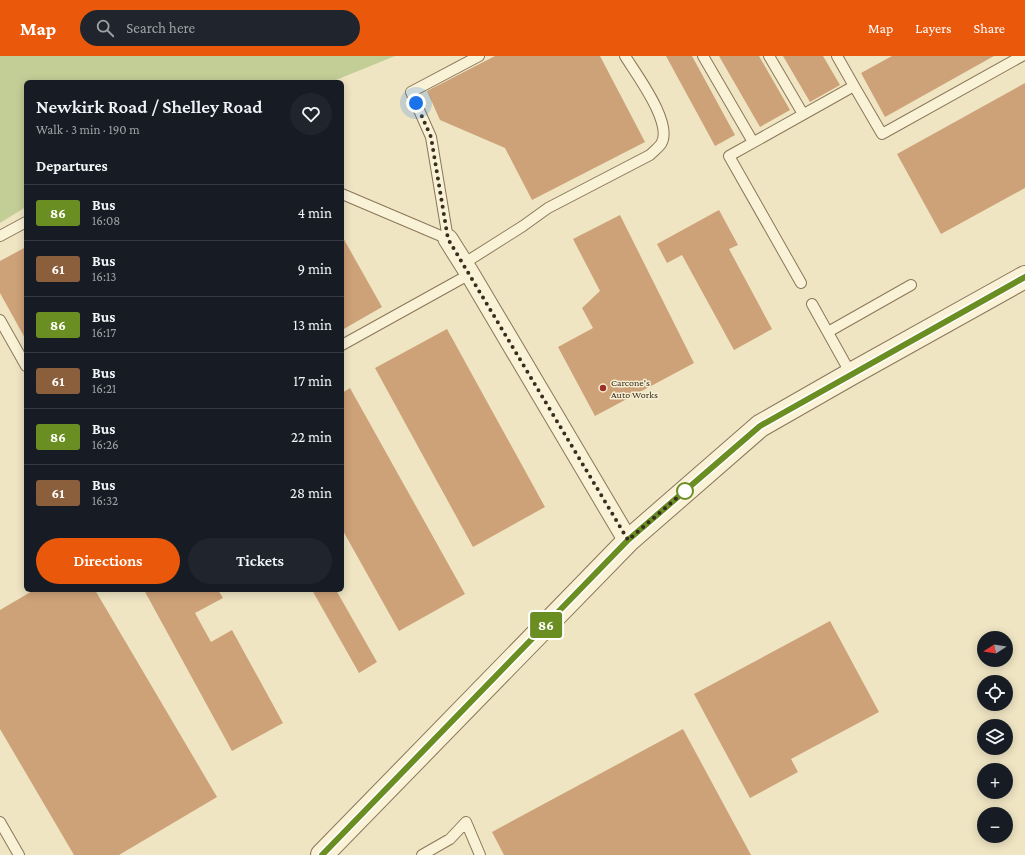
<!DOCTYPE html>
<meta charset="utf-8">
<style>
:root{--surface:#171b24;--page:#20242c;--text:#f1f3f6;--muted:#9ea1a6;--line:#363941;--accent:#ea580c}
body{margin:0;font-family:"Crimson Pro",serif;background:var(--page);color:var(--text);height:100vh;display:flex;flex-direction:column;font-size:15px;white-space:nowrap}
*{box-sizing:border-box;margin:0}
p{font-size:13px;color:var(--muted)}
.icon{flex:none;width:22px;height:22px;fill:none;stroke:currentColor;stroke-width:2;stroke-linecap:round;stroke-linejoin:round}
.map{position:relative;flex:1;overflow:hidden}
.details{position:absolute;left:24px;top:24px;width:320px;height:512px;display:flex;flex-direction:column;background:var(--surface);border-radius:6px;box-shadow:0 2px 10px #0003}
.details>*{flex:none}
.badge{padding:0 8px;border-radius:3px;font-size:14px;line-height:26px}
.needle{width:26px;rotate:258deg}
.tools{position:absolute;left:977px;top:575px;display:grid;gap:8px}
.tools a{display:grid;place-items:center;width:36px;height:36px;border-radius:50%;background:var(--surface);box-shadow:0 2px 10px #0003;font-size:20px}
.you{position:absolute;width:20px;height:20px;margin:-10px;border:3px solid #fff;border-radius:50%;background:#1a73e8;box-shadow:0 0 0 6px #1a73e833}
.map>.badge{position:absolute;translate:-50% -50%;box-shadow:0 0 0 2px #fff}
h2{padding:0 12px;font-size:15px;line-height:36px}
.round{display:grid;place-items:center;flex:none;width:42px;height:42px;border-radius:21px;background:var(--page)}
.summary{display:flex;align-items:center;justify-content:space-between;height:68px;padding:0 12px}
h1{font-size:19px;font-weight:600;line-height:30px}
.primary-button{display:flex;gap:8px;margin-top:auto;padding:8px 12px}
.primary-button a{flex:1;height:46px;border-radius:24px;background:var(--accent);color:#fff;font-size:16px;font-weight:600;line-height:46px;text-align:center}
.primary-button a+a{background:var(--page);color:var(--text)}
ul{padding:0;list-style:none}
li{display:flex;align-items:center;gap:12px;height:56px;padding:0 12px;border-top:1px solid var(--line)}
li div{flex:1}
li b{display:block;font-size:15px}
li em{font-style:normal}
li .badge{min-width:44px;font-weight:700;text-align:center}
header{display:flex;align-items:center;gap:24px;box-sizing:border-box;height:56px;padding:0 20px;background:var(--accent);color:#fff}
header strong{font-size:19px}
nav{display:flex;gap:22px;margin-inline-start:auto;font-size:14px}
.search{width:280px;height:36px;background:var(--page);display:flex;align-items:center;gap:10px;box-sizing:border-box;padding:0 14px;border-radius:22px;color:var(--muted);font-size:15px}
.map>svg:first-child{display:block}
.green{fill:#c3ce97}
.building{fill:#cea278}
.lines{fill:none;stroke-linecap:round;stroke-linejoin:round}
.service-casing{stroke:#8a7759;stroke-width:12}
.minor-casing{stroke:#8a7759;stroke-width:21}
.tertiary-casing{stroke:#8a7759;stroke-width:24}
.service{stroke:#faf2d7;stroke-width:10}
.minor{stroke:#faf2d7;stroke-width:19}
.tertiary{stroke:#faf2d7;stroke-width:22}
.line-casing{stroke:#fff;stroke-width:9}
.line{stroke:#6b8e23;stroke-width:6}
.walk{stroke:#392d1e;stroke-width:4;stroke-dasharray:0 7.2}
.poi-dot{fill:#9a3028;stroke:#f6efd3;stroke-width:1.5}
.stop-dot{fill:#fff;stroke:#6b8e23;stroke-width:2}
.labels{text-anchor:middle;stroke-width:3;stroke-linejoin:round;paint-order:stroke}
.poi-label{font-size:10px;fill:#392d1e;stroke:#f6efd3;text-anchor:start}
</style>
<header>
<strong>Map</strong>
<div class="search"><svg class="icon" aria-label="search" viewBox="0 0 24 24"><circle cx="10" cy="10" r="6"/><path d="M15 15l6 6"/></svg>Search here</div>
<nav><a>Map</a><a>Layers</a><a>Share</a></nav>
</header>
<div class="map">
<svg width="1025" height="799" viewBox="0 0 1025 799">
<rect width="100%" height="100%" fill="#efe5c3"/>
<path class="green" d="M0 0H395L331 26H26V151L0 167Z"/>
<path class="building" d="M495 0H600L645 86 532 144 505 92 440 64 427 35Z
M666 0H692L735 79 715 90Z
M719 0H759L790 54 760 71Z
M783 0H823L840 29 810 46Z
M892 0H994L885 61 861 17Z
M1025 27V132L941 178 897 98Z
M719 154 738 189 729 193 772 273 734 294 682 199 667 207 657 188Z
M620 159 694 307 595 360 558 291 593 272 582 252 600 235 573 183Z
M342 180 382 251 342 274Z
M26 191V284L0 237V205Z
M447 273 545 451 473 491 375 312Z
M350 332 465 538 399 575 342 473V337Z
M34 534H95L217 741 119 799H74L0 673V554Z
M144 534H218L223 542 195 557 211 586 232 574 283 667 232 695Z
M312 534H336L377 606 359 617Z
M830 565 879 656 791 703 798 716 750 742 694 638Z
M683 673 751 799H504L492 776Z"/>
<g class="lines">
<defs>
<path id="service" d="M703 0 753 86
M769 0 803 58
M854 30 882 78 1022 0
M342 138 448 183
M0 180 26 166
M448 183 431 81 411 36 479 0
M463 208 523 170 548 152 650 99C653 96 658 92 661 88 674 68 636 18 625 0
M801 227 729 100 854 30 837 0
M812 248 851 318
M0 264 26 310
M828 276 911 229
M342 289 470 218
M0 766 19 799
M422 799 450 783 466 766 480 799"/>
<path id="minor" d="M448 183 470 218 628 485"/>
<path id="tertiary" d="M322 799 628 485 760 370 851 318 1025 221"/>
</defs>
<use href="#service" class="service-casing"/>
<use href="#minor" class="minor-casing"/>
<use href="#tertiary" class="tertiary-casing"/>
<use href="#service" class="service"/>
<use href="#minor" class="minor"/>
<use href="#tertiary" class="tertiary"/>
</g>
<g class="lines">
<defs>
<path id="line" d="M322 799 628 484 760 370 1025 221"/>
</defs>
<use href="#line" class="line-casing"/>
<use href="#line" class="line"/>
<path class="walk" d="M416 47 431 81 448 183 628 484 685 435"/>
</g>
<circle class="poi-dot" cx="603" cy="332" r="4"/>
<circle class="stop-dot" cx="685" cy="435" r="8"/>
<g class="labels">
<g class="poi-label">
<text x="611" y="330">Carcone's<tspan x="611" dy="12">Auto Works</tspan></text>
</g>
</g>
</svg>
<div class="tools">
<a><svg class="needle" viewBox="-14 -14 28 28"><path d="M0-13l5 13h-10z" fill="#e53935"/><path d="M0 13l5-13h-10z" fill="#9ea1a6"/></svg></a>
<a><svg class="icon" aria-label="locate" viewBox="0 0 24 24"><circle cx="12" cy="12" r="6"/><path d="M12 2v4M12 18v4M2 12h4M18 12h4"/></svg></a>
<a><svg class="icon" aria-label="layers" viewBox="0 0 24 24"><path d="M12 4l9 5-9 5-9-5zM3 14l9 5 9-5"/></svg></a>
<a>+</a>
<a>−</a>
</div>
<div class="you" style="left:416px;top:47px"></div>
<b class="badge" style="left:546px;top:569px;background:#6b8e23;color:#fff">86</b>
<section class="details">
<div class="summary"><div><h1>Newkirk Road / Shelley Road</h1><p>Walk · 3 min · 190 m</p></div><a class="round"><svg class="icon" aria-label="heart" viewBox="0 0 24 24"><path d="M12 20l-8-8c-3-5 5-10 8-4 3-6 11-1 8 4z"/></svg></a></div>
<h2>Departures</h2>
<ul>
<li><span class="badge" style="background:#6b8e23;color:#fff">86</span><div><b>Bus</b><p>16:08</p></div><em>4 min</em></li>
<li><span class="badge" style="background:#8b5e3c;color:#fff">61</span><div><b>Bus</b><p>16:13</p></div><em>9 min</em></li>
<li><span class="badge" style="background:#6b8e23;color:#fff">86</span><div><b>Bus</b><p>16:17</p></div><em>13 min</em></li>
<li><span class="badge" style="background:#8b5e3c;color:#fff">61</span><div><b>Bus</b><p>16:21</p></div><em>17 min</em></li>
<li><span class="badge" style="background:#6b8e23;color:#fff">86</span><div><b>Bus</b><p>16:26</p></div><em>22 min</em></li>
<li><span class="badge" style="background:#8b5e3c;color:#fff">61</span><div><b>Bus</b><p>16:32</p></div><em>28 min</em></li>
</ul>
<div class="primary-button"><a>Directions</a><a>Tickets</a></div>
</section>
</div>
